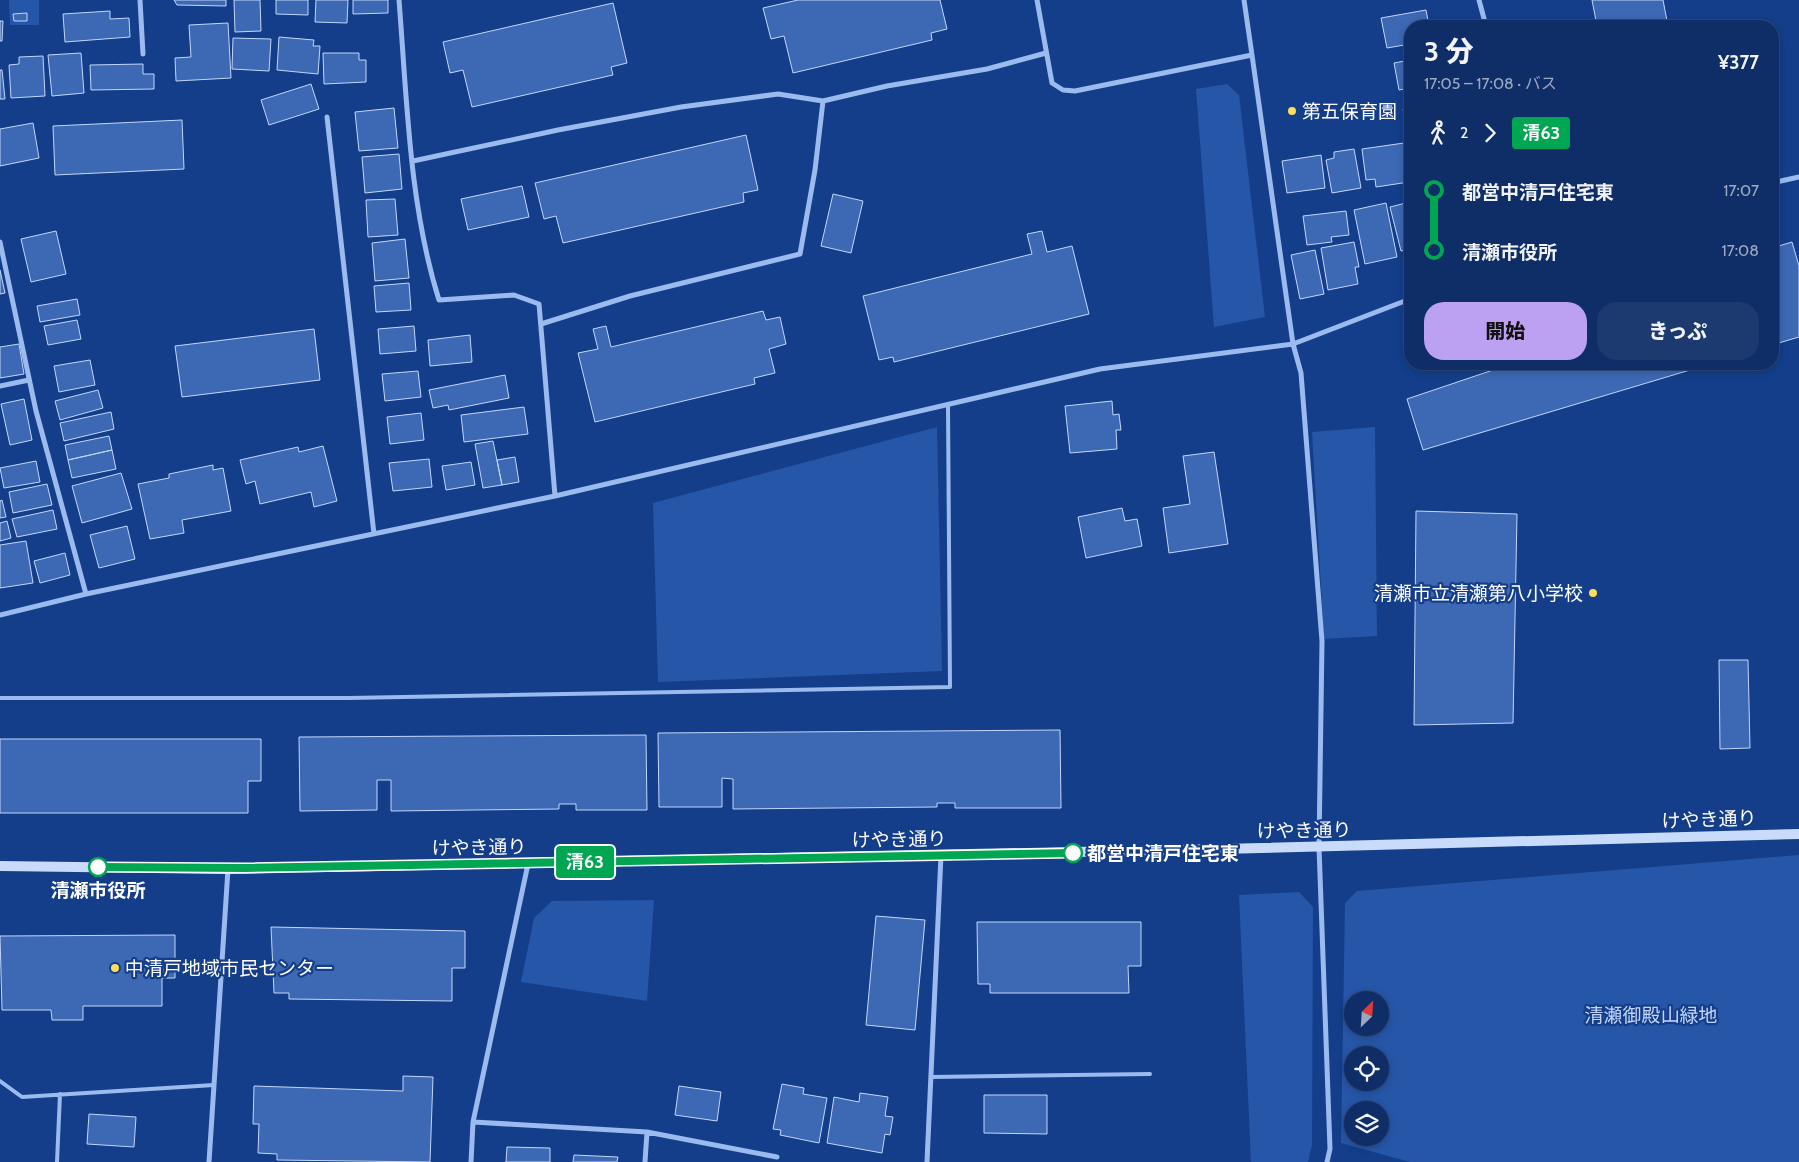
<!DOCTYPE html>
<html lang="ja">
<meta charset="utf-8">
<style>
:root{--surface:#0f2e67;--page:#1d3a70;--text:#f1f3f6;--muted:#9ba8c0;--line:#2f4a7b;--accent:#bca0f2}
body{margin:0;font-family:Cabin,"Noto Sans JP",sans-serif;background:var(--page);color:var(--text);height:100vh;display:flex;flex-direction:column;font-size:19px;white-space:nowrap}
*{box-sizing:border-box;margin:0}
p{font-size:16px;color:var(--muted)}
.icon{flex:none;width:28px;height:28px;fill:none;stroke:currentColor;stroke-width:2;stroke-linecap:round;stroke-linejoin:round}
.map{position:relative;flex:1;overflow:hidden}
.details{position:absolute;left:1404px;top:20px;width:375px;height:350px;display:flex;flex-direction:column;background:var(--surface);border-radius:20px;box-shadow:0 2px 8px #0003,0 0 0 1px var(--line)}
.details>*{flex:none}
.badge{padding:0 10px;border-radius:4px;font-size:18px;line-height:32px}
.needle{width:32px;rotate:25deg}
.controls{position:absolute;left:1344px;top:991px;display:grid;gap:10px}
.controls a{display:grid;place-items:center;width:45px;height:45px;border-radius:50%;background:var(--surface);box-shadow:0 2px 8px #0003,0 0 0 1px var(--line);font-size:25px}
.map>.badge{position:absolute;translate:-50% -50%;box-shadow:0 0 0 2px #fff}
.legs{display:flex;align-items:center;gap:8px;height:55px;padding:0 20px;font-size:16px}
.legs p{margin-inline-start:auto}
.overview{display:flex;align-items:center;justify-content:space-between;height:85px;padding:0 20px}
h1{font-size:28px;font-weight:800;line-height:38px}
.button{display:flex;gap:10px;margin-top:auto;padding:10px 20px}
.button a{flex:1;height:58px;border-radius:20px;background:var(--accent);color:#111;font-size:20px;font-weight:800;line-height:58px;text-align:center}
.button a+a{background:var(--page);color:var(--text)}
ul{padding:0 20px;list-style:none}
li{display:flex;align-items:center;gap:18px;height:60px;font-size:19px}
li i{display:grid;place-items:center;width:8px;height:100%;margin:0 6px;background:currentColor}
li i::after{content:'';width:12px;height:12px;margin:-6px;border:4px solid;border-radius:50%;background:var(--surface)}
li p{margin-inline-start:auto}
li:first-child i{background:linear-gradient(#0000 50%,currentColor 0)}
li:last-child i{background:linear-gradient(currentColor 50%,#0000 0)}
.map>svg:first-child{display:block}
.green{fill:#2656a8;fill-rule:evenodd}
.building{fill:#3d68b3;stroke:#c2d7fb}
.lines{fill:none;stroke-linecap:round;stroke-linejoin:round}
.lane{stroke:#9bbbef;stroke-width:4}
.street{stroke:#9bbbef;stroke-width:5}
.secondary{stroke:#c9dbfb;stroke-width:10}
.line-1-casing{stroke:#fff;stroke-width:11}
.line-1{stroke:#00a651;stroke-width:8}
.poi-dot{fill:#ffdd5a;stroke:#143e89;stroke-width:2}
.stop-1-dot{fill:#fff;stroke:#00a651;stroke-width:2.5}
.labels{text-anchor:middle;stroke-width:4.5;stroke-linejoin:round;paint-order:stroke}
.poi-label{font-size:19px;fill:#fff;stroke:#143e89;text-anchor:start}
.street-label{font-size:19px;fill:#fff;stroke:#143e89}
.stop-label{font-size:19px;font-weight:bold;fill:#fff;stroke:#143e89;text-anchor:start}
.park-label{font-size:19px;fill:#c2d7fb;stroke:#143e89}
</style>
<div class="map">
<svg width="1799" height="1162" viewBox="0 0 1799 1162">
<rect width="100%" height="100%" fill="#143e89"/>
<path class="green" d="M9 0H39V25H10Z
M1227 84 1239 95 1265 317 1214 327 1196 89Z
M937 427 942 671 658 682 653 503Z
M1375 427 1377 636 1324 639 1312 432Z
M1799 855V1162H1410L1341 1143 1345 903 1357 891ZM1352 1000H1380V1028H1352ZM1352 1055H1380V1082H1352ZM1352 1110H1380V1138H1352Z
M1299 892 1313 907 1312 1145 1308 1162H1251L1239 895Z
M654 900 647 1001 521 982 534 918 552 901Z"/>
<path class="building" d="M174 0H226V6L177 5Z
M234 0H260L261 31 235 32Z
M276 0H308V15L276 14Z
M316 0H348L347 23 315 22Z
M353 0H388V13L353 14Z
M798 0H940L947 29 931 33 932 40 793 73 784 36 771 39 763 8Z
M1592 0H1663L1668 26H1597Z
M613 3 627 63 611 67 613 75 472 107 463 70 450 73 443 42Z
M1426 10 1429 26H1410V44L1387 48 1381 18Z
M110 11V19L129 18 130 37 65 42 63 14Z
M27 13V21H14L13 14Z
M0 21H3L2 41H0Z
M228 23 231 78 176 81 175 58 191 57 189 25Z
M279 37 314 40 313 46H320L318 74 277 70Z
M233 38 271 39 269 71 232 69Z
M81 53 84 93 52 96 48 55Z
M323 53H359V60H366V82L324 84Z
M43 56 45 96 11 98 9 65 19 64V57Z
M1410 60V88L1399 90 1394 63Z
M143 64V74H154V89L91 90 90 65Z
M0 70H2L5 99H0Z
M311 84 319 109 269 125 261 100Z
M394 108 398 148 359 151 355 112Z
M1410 108V130L1409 131 1403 109Z
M182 120 184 169 55 175 53 126Z
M33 123 39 158 0 166V129Z
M746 135 758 190 743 193 744 202 563 243 556 216 544 219 535 183Z
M1404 143 1409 182 1376 187 1375 179 1366 180 1362 149Z
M1354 149 1361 188 1332 193 1326 160 1334 158V152Z
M399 154 402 189 365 193 362 157Z
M1321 155 1325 188 1287 193 1282 161Z
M522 186 529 217 468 230 461 199Z
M833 194 863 201 851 253 821 246Z
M395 199 398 235 368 237 366 200Z
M1410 202V249L1401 251 1390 207Z
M1386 203 1397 257 1365 264 1354 210Z
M1346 211 1349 235 1331 237 1332 242 1307 245 1303 216Z
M56 231 66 274 31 282 21 239Z
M1042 231 1047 252 1072 246 1089 314 894 362 893 357 879 360 863 296 1032 254 1027 234Z
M405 239 409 278 375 281 372 243Z
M1354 242 1359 267H1355L1358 284 1328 290 1321 248Z
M1792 242 1799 266V337L1772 345V248Z
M1315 250 1324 294 1300 299 1291 255Z
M0 270 5 293 0 294Z
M409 283 411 310 376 312 374 286Z
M77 299 80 315 40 322 37 306Z
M763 311 766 320 780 317 786 344 769 349 775 373 754 378 755 384 595 422 578 353 598 349 593 329 606 326 611 347Z
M77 320 81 339 48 345 44 326Z
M414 326 416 351 380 354 378 329Z
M314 329 320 380 182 397 175 346Z
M470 335 472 362 430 366 428 340Z
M19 344 24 374 0 378V347Z
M90 360 95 385 59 392 54 366Z
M1494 364H1710L1423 450 1407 399 1496 369Z
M418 371 421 397 385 401 382 374Z
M505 375 509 398 449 410 448 405 433 408 429 390Z
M98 390 103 408 60 420 55 401Z
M24 399 32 440 10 445 1 404Z
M1112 401 1113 415 1119 414 1121 430H1116L1117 449 1070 453 1065 406Z
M524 407 528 434 464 442 461 415Z
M111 412 114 429 64 441 60 423Z
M421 413 424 440 390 444 387 417Z
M109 436 112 450 68 460 65 445Z
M493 441 502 485 483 488 475 444Z
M323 446 337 501 314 507 311 492 260 504 255 481 246 484 240 460 298 447 299 452Z
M112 450 116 469 72 478 68 460Z
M1214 452 1228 544 1169 553 1163 508 1190 504 1183 456Z
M515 457 519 482 502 485 497 460Z
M429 459 432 487 393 491 389 463Z
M36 461 40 482 4 488 0 468Z
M471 462 475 485 446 490 442 466Z
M213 465V470L223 468 231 511 182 520 184 533 150 539 138 484 169 478V474Z
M121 473 132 509 82 523 72 486Z
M47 484 52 505 13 513 9 492Z
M2 500 6 517 0 518V501Z
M1122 508 1125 521 1137 519 1142 546 1086 558 1078 517Z
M53 510 57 529 17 537 12 519Z
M1416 511 1517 514 1513 723 1414 725Z
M7 521 11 538 0 541V523Z
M127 526 135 559 99 568 90 535Z
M26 541 33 583 0 588V545Z
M65 553 70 575 40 583 34 561Z
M1719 660H1748L1750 748 1720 749Z
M1060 730 1061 808H955V803H937V807L733 809V779L722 778V807H659L658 733Z
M646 735 647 810H576V804H559V809L391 811V780H377V810L300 811 299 737Z
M0 739H261V781H248V813H0Z
M876 916 925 920 915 1030 866 1025Z
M977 922H1141V966H1128L1129 993H990V984H978Z
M271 927 465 931V968H452V1001L289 999V993H274Z
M175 935V978H162V1006H83V1020H52L51 1010H2L0 936Z
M403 1076 433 1077 430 1162 277 1160V1154L258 1153 259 1124H253L254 1086 403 1091Z
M782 1084 804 1088 803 1094 827 1098 819 1143 780 1135 781 1130 773 1129Z
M679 1086 721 1092 717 1121 675 1115Z
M860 1093 888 1097 885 1116 893 1117 890 1135 885 1134 882 1153 827 1143 834 1097 859 1102Z
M984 1095H1047V1134L984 1133Z
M89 1114 136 1117 134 1147 87 1144Z
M507 1147 550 1148V1162H506Z
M574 1155 618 1157 617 1162H573Z"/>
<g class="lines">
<path class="lane" d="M0 698H349L950 687 948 404
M931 1077 1150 1074
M0 1081 22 1097 214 1085
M57 1162 60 1094"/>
<path class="street" d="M140 0 143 54
M399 0C407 99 409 205 439 300L514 295 539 304 555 496
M1037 0 1052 83 1063 90 1075 91 1252 55 1293 344 1301 373 1322 641 1319 847 1330 1149 1327 1162
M1244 0 1252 55
M1479 0 1486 26
M327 117 374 534
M413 161 558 130 681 107 778 94 823 101
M1772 183 1799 177
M0 242 36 411 86 594
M541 324 630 296 800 254 815 170 823 101 887 86 987 69 1046 53
M0 386 29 380
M0 615 86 594 555 496 1100 369 1293 344 1410 299
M473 1122 647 1132 777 1157
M209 1162 228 869
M471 1162 473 1122 528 864
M645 1162 647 1132
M927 1162 941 855"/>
<path class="secondary" d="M0 866 228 869 1221 849 1799 834"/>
</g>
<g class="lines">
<defs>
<path id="line-1" d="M98 867 246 868 1073 853"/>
</defs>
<use href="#line-1" class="line-1-casing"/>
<use href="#line-1" class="line-1"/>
</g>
<g class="poi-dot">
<circle cx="1292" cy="111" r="5"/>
<circle cx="1593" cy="593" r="5"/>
<circle cx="115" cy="968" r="5"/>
</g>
<g class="stop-1-dot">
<circle cx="1073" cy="853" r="9"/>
<circle cx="98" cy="867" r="9"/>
</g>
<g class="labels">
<g class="poi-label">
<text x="1302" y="118">第五保育園</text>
<text x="1583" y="600" text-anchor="end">清瀬市立清瀬第八小学校</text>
<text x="125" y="975">中清戸地域市民センター</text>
</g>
<g class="street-label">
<text transform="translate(1709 819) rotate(-2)" y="7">けやき通り</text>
<text transform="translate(1304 830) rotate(-1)" y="7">けやき通り</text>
<text transform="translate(899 839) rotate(-1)" y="7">けやき通り</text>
<text transform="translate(479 847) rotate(-1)" y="7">けやき通り</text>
</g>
<g class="stop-label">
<text x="1087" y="860">都営中清戸住宅東</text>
<text x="98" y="897" text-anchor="middle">清瀬市役所</text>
</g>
<g class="park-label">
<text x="1651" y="1022">清瀬御殿山緑地</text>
</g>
</g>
</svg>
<div class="controls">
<a><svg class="needle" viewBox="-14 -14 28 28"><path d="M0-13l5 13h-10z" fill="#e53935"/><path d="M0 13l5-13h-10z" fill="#9ba8c0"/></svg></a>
<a><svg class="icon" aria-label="locate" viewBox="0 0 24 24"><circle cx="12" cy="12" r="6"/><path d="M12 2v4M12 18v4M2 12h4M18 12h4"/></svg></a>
<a><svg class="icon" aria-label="layers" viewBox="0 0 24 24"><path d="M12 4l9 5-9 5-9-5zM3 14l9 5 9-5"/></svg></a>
</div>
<b class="badge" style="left:585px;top:862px;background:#00a651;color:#fff">清63</b>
<section class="details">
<div class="overview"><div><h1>3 分</h1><p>17:05 – 17:08 · バス</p></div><b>¥377</b></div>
<div class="legs"><svg class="icon" aria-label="walk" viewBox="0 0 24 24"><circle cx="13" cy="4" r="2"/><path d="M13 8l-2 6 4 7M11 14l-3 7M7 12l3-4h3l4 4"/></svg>2<svg class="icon" aria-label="forward" viewBox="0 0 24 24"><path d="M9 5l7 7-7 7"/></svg><b class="badge" style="background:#00a651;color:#fff">清63</b></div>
<ul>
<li><i style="color:#00a651"></i><b>都営中清戸住宅東</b><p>17:07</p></li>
<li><i style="color:#00a651"></i><b>清瀬市役所</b><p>17:08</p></li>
</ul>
<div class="button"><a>開始</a><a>きっぷ</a></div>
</section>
</div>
